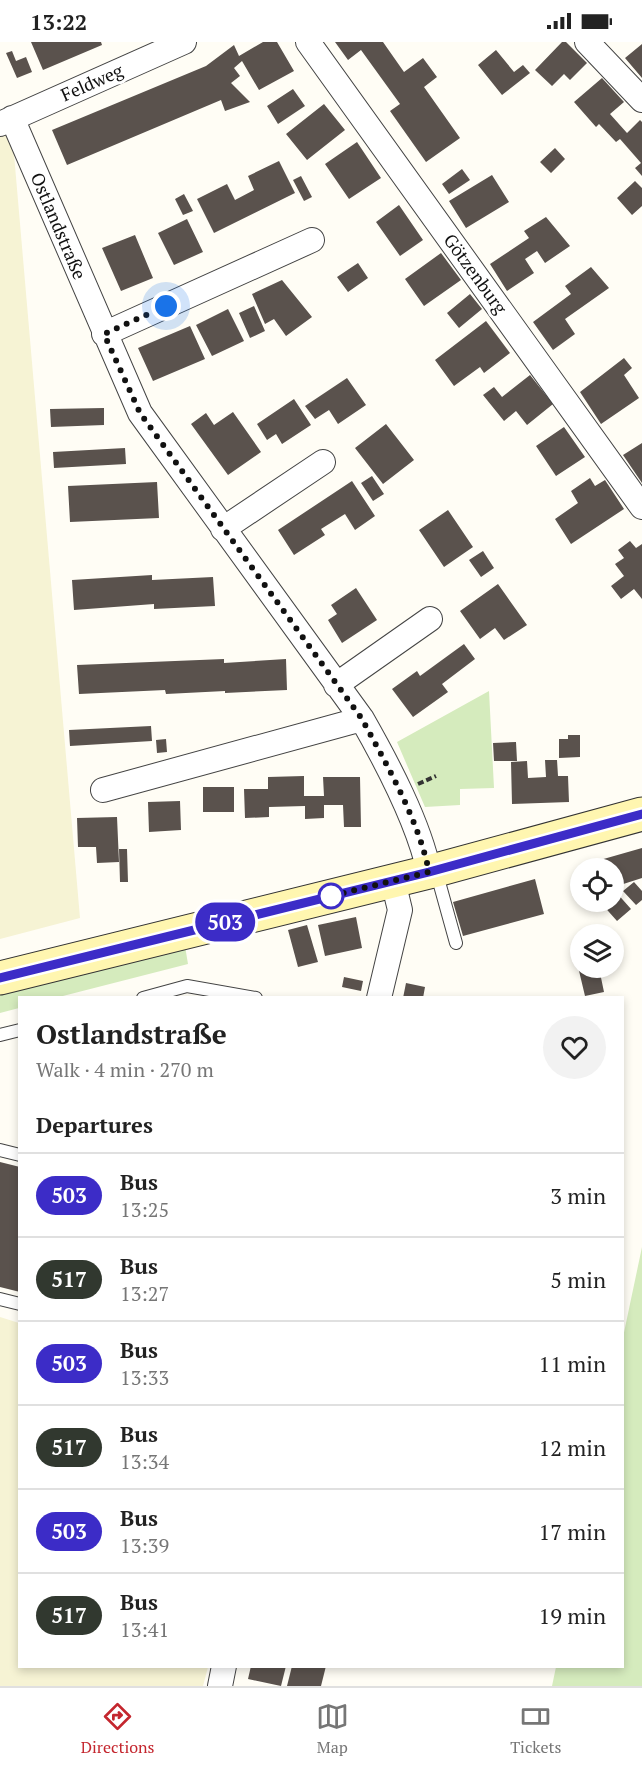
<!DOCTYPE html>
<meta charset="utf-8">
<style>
:root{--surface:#fff;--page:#f2f2f2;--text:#222;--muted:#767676;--line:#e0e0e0;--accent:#c4262e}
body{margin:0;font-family:"PT Serif",serif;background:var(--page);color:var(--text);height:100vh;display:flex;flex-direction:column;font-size:22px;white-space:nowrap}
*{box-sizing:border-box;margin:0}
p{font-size:20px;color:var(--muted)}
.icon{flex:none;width:33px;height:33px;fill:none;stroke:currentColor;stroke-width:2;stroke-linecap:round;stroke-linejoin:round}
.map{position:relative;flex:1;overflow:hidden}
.sheet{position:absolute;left:18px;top:954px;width:606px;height:672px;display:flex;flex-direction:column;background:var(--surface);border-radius:0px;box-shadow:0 3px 9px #0003}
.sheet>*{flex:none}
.badge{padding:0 12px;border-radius:20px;font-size:21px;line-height:39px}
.buttons{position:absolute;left:570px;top:816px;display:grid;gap:12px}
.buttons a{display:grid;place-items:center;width:54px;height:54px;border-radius:50%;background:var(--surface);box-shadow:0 3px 9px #0003;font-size:30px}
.you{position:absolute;width:30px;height:30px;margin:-15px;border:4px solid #fff;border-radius:50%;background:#1a73e8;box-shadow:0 0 0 9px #1a73e833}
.map>.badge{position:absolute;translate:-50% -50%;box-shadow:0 0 0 3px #fff}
h2{padding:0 18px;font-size:22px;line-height:54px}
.round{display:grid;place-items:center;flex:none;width:63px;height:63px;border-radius:32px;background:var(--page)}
.summary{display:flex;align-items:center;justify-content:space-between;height:102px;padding:0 18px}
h1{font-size:28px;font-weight:700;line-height:45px}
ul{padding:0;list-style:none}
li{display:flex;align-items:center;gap:18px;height:84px;padding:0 18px;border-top:2px solid var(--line)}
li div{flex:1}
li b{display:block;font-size:22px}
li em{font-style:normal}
li .badge{min-width:66px;font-weight:700;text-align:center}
.status{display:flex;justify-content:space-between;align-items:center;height:42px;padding:0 30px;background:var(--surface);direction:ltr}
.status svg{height:16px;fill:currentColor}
.tabs{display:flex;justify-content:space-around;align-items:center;height:84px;border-top:2px solid var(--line);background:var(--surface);font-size:16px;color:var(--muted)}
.tabs a{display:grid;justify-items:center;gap:3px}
.tabs .active{color:var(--accent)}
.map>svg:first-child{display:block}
.farmland{fill:#f6f3d4}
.green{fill:#d5ebbd}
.building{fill:#5a524d}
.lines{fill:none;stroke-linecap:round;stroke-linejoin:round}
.lane-casing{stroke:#444;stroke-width:14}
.street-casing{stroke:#444;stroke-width:26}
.secondary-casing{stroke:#333;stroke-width:35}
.path{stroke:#333;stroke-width:4;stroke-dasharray:6 3;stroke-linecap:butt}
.lane{stroke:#fff;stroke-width:12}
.street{stroke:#fff;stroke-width:24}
.secondary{stroke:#fff6b0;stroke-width:33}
.line-casing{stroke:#fff;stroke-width:14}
.line{stroke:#3c2cc7;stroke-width:9}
.walk{stroke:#111;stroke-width:6;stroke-dasharray:0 10.8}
.stop-dot{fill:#fff;stroke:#3c2cc7;stroke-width:3}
.labels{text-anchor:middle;stroke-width:6;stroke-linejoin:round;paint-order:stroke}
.street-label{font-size:18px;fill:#111;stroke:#fff}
</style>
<div class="status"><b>13:22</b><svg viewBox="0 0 49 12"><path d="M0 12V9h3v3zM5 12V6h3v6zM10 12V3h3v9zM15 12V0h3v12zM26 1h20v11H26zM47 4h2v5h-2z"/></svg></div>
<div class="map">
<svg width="642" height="1644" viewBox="0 0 642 1644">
<rect width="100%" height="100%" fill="#fffdf5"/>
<path class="farmland" d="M12 89 80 876 0 897V94Z
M0 1275 19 1281 20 1624 208 1625 203 1644H0Z"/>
<path class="green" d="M489 649 494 746 460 747V763L425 765 397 700Z
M185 904 188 922 59 955 20 956 19 966 0 971V951Z
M642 1205V1644H552L556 1625 622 1624V1300Z"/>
<path class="building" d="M31 0H101L102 3 43 28Z
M263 0H277L294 29 259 48 242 19 234 26 240 34 231 41 250 60 225 69 221 58 67 123 52 88 206 24 234 3 239 14Z
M335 0H383L404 30 423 16 437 35 424 45 460 96 426 120 390 69 400 62 361 8 348 18Z
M562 0H566L587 21 570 38 564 32 552 44 535 28Z
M642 2V36L625 16Z
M496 8 514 30 523 23 530 31 502 53 478 23Z
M12 9 16 19 26 15 32 30 17 36 6 11Z
M602 36 624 60 610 72 627 91 640 78 642 80V134L635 126 641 121 620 97 616 100 599 82 596 85 574 60Z
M293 47 305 64 278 82 267 64Z
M324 62 345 88 307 118 286 92Z
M357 100 381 136 349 157 325 122Z
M555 106 565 117 551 131 540 120Z
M279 119 295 151 214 191 197 157 227 142 235 158 254 148 248 134Z
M462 127 470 138 449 152 442 142Z
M492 133 509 160 466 186 449 159Z
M301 134 312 155 304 159 293 138Z
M635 139 642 146V164L632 173 617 156Z
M184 152 193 169 183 173 175 157Z
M399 163 423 198 400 214 376 180Z
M546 175 570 204 545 221 537 209 525 217 534 231 507 249 490 222 529 196 524 189Z
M187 177 203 210 174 223 158 191Z
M135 193 153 236 121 249 102 206Z
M441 211 461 238 424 264 405 237Z
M358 221 368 236 348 250 337 235Z
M591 225 609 246 565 277 575 292 553 308 533 280 571 252 565 244Z
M282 238 312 275 286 294 274 277 265 282 252 252Z
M470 252 482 267 459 286 447 271Z
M254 264 265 289 250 296 239 271Z
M228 267 244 299 212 314 196 283Z
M486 279 510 311 484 331 480 325 454 344 435 318Z
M190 284 205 317 153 339 138 306Z
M624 316 632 326 624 333 639 356 601 382 580 350Z
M530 333 553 362 527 383 516 369 504 379 483 353 494 345 502 355Z
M347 336 366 363 338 382 329 368 315 377 305 364Z
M294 357 311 383 282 402 276 392 267 398 257 382Z
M104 366V383L51 385 50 367Z
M233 370 261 410 228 433 191 382 206 371 214 383Z
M386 382 414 418 383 442 355 406Z
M564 385 585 415 556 434 536 404Z
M642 401V441L623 413Z
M125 406 126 422 54 426 53 410Z
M372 434 384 452 373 459 361 441Z
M590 436 595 444 605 438 624 467 571 502 555 477 578 461 571 449Z
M352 439 375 474 355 488 345 472 321 487 325 493 294 513 278 488Z
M157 440 159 476 70 480 68 444Z
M448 468 473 505 444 525 419 488Z
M630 499 636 506 642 502V557L634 547 621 557 611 544 624 534 615 522 624 516 618 508Z
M483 509 494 526 481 535 469 518Z
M152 533V538L213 535 215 564 154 567V562L74 568 72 538Z
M498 542 527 583 504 598 495 586 480 597 460 569Z
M356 546 377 578 342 601 328 578 337 572 331 563Z
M464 602 475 617 442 642 448 650 413 675 392 647 417 629 420 634Z
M224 617V621L286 617 287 648 225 651V649L166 652 165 648 79 652 77 623Z
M151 684 152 699 70 704 69 688Z
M568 693H580V715L559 716V697H568Z
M166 697 167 710 157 711 156 698Z
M516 700 517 719H494L493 701Z
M545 718H557L558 734H568L569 760 512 762 511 720 527 719 528 736 546 735Z
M304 734V754H324L323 735H360L361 785H344L343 763H324V776L305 777V764L269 765V775L245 776 244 747H268V735Z
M203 745H234V770H203Z
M180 759 181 788 149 790 148 760Z
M117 775 119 820 97 821 96 805H78L77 776Z
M642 806V836L614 845V826H603L600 818Z
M119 807H127L128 840H120Z
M535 837 544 872 463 894 453 860Z
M634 840 642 849V858L636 863 623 849Z
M615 849 631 867 617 879 601 861 614 860Z
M356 875 362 906 325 914 318 883Z
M307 883 318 920 298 925 288 888Z
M580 911V926H599L604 950 585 954 575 912Z
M344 935 363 939 361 949 342 945Z
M406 941 425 945 423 956H403Z
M0 1120 20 1125V1250L0 1245Z
M251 1624H286L281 1644 248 1637Z
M292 1624H326L321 1644H287Z"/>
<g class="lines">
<defs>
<path id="lane" d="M436 829 456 901
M143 956 187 944 256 956
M0 993 20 988
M0 1108 20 1113
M0 1257 20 1262"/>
<path id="street" d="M308 0 642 465
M587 0 642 58
M12 76 140 371 362 677C387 721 419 781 429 830
M0 82 184 0
M104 292 312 198
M223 487 323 420
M336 643 430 577
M103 748 362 677
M379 956 400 868 393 839
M220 1644 224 1624"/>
<path id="secondary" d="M0 936 429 830 642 772"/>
</defs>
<use href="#lane" class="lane-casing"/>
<use href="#street" class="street-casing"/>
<use href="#secondary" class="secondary-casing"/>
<path class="path" d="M418 742 436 734"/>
<use href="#lane" class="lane"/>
<use href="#street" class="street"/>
<use href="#secondary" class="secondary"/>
</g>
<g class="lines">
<defs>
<path id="line" d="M0 936 429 830 642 772"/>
</defs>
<use href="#line" class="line-casing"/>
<use href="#line" class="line"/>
<path class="walk" d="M166 264 104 292 140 371 362 677C387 723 419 779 429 830L331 854"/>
</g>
<circle class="stop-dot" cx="331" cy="854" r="12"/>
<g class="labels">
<g class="street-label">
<text transform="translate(92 41) rotate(-24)" y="6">Feldweg</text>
<text transform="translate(58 184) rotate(67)" y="6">Ostlandstraße</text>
<text transform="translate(475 232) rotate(54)" y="6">Götzenburg</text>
</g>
</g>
</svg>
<div class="buttons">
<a><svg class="icon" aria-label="locate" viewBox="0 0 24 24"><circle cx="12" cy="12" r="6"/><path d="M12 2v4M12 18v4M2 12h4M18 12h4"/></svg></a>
<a><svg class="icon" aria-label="layers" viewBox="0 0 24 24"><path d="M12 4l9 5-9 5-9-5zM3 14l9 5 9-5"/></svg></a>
</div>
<div class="you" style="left:166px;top:264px"></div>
<b class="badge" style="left:225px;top:880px;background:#3c2cc7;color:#fff">503</b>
<section class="sheet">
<div class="summary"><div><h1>Ostlandstraße</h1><p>Walk · 4 min · 270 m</p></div><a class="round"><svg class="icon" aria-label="heart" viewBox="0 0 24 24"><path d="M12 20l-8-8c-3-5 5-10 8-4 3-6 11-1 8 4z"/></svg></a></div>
<h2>Departures</h2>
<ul>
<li><span class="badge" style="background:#3c2cc7;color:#fff">503</span><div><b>Bus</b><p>13:25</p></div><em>3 min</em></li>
<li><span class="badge" style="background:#31382f;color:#fff">517</span><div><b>Bus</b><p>13:27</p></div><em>5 min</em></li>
<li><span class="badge" style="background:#3c2cc7;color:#fff">503</span><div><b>Bus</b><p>13:33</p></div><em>11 min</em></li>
<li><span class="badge" style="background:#31382f;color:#fff">517</span><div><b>Bus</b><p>13:34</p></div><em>12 min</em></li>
<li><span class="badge" style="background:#3c2cc7;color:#fff">503</span><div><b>Bus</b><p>13:39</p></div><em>17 min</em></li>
<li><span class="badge" style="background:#31382f;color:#fff">517</span><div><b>Bus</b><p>13:41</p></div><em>19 min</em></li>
</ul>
</section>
</div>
<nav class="tabs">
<a class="active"><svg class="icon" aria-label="directions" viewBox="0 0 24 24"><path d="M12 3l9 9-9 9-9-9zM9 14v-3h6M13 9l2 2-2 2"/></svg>Directions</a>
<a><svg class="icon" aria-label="map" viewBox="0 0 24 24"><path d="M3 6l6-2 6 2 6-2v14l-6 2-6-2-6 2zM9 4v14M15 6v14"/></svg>Map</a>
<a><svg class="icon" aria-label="tickets" viewBox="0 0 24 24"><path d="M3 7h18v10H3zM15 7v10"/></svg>Tickets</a>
</nav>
